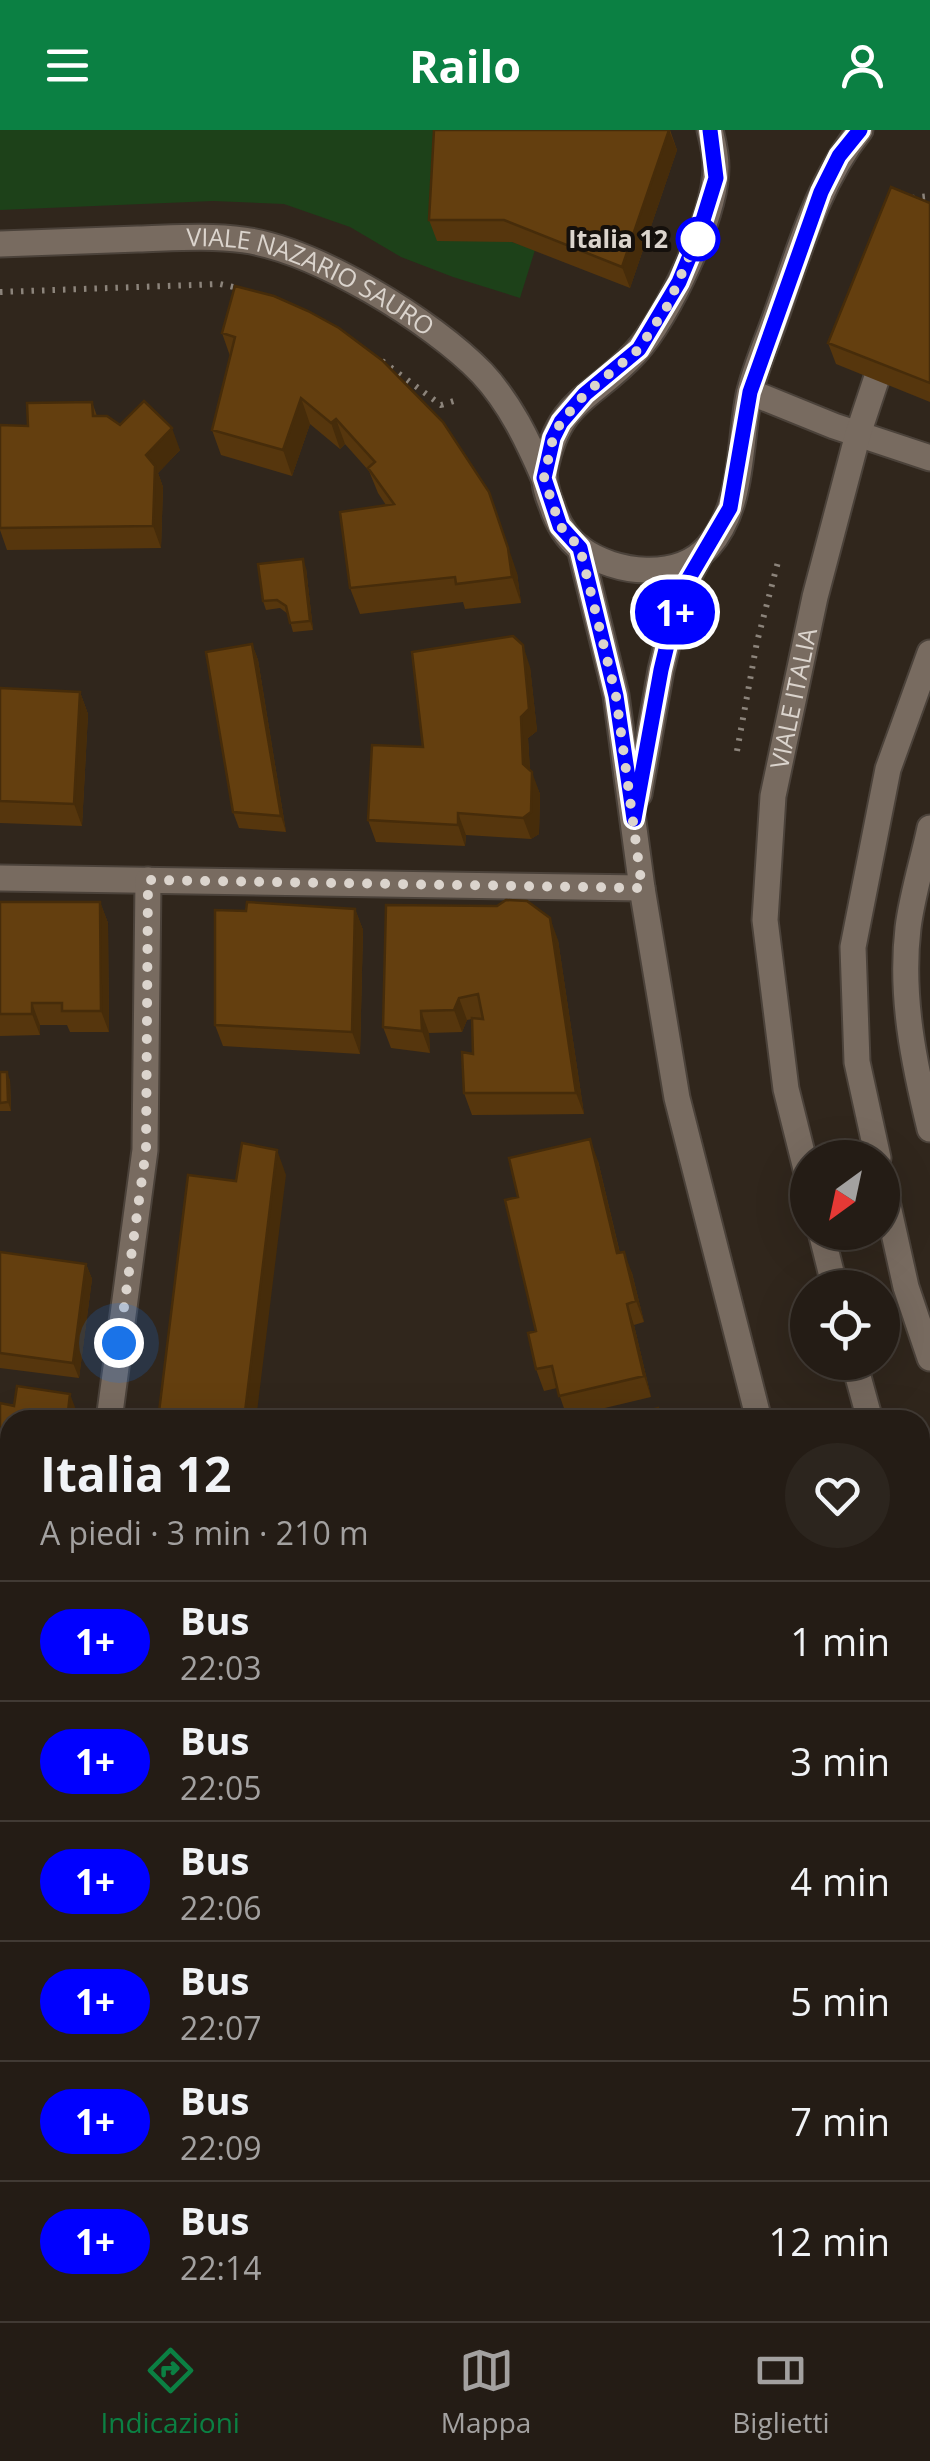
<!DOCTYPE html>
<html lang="it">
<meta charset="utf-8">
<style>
:root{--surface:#241c15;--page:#2c251e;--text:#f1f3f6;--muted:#a3a1a0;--line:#413a34;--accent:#0b8043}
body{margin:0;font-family:"Open Sans",sans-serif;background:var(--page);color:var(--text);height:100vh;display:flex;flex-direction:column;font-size:38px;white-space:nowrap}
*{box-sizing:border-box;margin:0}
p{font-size:32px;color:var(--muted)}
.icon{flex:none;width:55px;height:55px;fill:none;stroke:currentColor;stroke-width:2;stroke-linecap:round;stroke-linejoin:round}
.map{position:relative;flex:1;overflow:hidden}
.side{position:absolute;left:0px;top:1280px;width:930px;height:912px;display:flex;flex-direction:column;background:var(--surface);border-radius:30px 30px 0 0;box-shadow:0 10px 40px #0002,0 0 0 2px var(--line)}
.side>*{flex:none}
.badge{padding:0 20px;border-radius:32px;font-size:35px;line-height:65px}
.needle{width:65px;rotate:213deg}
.fabs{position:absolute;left:790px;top:1010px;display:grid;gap:20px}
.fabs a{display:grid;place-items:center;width:110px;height:110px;border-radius:50%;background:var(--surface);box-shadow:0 10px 40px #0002,0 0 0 2px var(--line);font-size:50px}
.you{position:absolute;width:50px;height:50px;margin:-25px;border:8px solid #fff;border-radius:50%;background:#1a73e8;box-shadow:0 0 0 15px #1a73e833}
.map>.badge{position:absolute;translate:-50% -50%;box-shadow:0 0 0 5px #fff}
.round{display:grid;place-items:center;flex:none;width:105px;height:105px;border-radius:52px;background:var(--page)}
.head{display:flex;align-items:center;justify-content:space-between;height:170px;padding:0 40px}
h1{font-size:48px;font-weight:700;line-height:75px}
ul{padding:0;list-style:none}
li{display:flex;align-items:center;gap:30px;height:120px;padding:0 40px;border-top:2px solid var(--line)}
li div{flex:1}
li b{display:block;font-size:38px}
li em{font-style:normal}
li .badge{min-width:110px;font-weight:700;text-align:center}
header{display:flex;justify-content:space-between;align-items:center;height:130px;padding:0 40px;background:var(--accent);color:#fff;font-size:45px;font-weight:700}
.tabs{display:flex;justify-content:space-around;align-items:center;height:140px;border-top:2px solid var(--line);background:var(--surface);font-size:28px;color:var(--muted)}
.tabs a{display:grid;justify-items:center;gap:5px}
.tabs .active{color:var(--accent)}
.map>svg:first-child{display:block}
.green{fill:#1d4119}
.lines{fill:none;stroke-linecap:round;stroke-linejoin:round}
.lane-casing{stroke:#4b423a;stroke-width:29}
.street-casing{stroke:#4b423a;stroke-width:29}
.secondary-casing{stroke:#4b423a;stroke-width:29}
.path{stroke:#8c847b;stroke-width:6;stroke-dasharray:2.5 8;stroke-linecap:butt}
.lane{stroke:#786b60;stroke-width:25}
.street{stroke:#786b60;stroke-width:25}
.secondary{stroke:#786b60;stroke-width:25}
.wall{fill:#56360d}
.shaded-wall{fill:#462c0a}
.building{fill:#643f0f;stroke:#462c0a;stroke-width:2.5}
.line-casing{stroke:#fff;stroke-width:22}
.line{stroke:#00f;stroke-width:15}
.walk{stroke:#dbd4cd;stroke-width:10;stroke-dasharray:0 18}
.stop-dot{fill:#fff;stroke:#00f;stroke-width:5}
.labels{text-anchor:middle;stroke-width:8;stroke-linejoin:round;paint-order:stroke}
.stop-label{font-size:25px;font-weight:bold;fill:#dbd4cd;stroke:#15100c;text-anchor:end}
.street-label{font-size:25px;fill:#dbd4cd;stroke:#15100c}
</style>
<header><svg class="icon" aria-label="menu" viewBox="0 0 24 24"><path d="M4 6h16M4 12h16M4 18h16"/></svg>Railo<svg class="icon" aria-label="person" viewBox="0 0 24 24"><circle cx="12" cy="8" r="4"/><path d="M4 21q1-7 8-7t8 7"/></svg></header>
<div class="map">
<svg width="930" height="2191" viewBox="0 0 930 2191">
<rect width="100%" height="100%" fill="#30261c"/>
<path class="green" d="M0 0H443L512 112 535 120 520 168 453 147 401 127 350 97 284 74 213 71 0 80Z"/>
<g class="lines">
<defs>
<path id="lane" d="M750 262 834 296 930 328
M930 698C923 731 912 765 908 798 900 866 914 934 930 999
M878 1028 857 932 853 817 888 639 930 523
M882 1049 906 1157 930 1228"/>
<g id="street">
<path d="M0 748 642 758"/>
<path id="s1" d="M808 1047 786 959 765 790 773 666 815 467 858 304 887 217"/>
<path d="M821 1102 835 1158"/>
<path d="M854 1232 870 1290"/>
<path d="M109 1290 145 1020 148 750"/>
<path d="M920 1435 930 1464"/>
<path d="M0 1441 10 1442"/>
<path d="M0 2131 10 2052"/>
</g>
<g id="secondary">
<path d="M710 0C713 12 716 25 716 37 716 85 668 188 635 223 593 269 559 268 545 339 543 352 547 364 552 376 557 392 567 409 581 419 615 444 678 451 708 417 744 377 739 314 749 265 755 238 767 212 776 186 799 122 817 54 860 0"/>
<path id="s2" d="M0 114C46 112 92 111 138 109 173 108 209 105 244 110 316 120 432 191 482 243 510 273 528 311 544 348"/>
<path d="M580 418 616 565 642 758 677 968 759 1290"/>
<path d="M639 664 661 540 679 465 700 425"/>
<path d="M920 1722 930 1741"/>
</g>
</defs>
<use href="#lane" class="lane-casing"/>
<use href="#street" class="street-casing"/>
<use href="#secondary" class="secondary-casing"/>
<path class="path" d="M912 68 930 66
M0 162 220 154 238 158
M382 231 441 275 454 271
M737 621 757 512 779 428
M920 1516 930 1540"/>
<use href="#lane" class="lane"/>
<use href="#street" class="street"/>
<use href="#secondary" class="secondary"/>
</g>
<path class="wall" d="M434 0H670L677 20 630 158 512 112 437 111 429 90Z
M930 73V272L836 234 828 213Z
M235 156 517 443 521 473 465 479 463 472 360 484 350 458 386 375 378 363 369 341 345 314 340 319 310 294 292 346 221 325 212 300 230 226 222 203Z
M92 272 97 286 180 320 158 343 163 357 161 418 7 420 0 400V295L28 296Z
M306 438 313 500 293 502 288 484 280 478 266 480 263 471Z
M252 514 258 530 286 702 239 698 233 682Z
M530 537 537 601 528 608 530 641 540 664 539 704 531 709 466 705 465 716 376 712 368 690 423 617Z
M0 558 80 562 88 584 82 696 0 693Z
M0 772H100L108 793 109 902H70L67 895H40V905L0 906Z
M497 776 558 810 584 984 472 985 464 963 473 924 472 889 467 890 462 902 429 903 430 923 391 918 383 897Z
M355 779 363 800 360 924 223 916 215 895Z
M0 942 10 950 11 981H0Z
M598 1031 620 1123 632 1143 644 1192 634 1195 651 1267 567 1287 557 1258 544 1261 536 1239V1201L518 1067Z
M0 1122 86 1134 92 1149 79 1248 0 1238Z
M0 1273 76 1280 75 1290H10V1359L0 1357Z
M920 1929 930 1948V2171L920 2156Z"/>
<path class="shaded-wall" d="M669 0 677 20 630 158 622 137Z
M301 268 310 294 292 346 283 320Z
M336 289 345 314 340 319 331 293Z
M172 298 180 320 158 343 163 357 161 418 153 396 146 325Z
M498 387 517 443 521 473 512 447Z
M303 429 306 438 313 500 310 491Z
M252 514 258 530 286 702 281 686Z
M523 515 530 537 537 601 528 608 531 656 523 634 521 587Z
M80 562 88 584 82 696 74 674Z
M532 642 540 664 539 704 531 709 523 688Z
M458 683 466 705 465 716 458 695Z
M100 772 108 793 109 902 101 881Z
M355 779 363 800 360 924 352 902Z
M550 788 558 810 584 984 576 963Z
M459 868 467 890 462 902 454 880Z
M32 873 40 895V905L32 884Z
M421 881 429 903 430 923 422 901Z
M7 942 10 950 11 981 8 972Z
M590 1009 598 1031 625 1145 617 1123Z
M277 1020 286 1045 256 1290H244Z
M624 1122 632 1143 644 1192 636 1171Z
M86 1134 92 1149 79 1248 73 1233Z
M627 1174 634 1195 651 1267 644 1246Z
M70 1264 76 1280 75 1290H67Z
M10 1646V1729L0 1808V1725Z
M930 2079V2106L920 2113V2086Z"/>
<path class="building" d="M434 0H669L622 137 504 90H429Z
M891 57 930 73V253L828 213Z
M235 156 274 166 308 181 339 198 383 231 443 292 489 362 508 418 512 447 456 454 455 447 350 458 340 382 394 374 368 338 375 332 336 289 331 293 301 268 283 320 212 300 235 207 222 203Z
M144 271 172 298 146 325 155 336 153 396 0 398V295L28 296 27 273 92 272 93 286H107L120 295Z
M303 429 310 491 290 493 286 476 277 470 263 471 258 434Z
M513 506 523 515 529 579 521 587 523 634 532 642 531 682 523 688 458 683V695L368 690 372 615 423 617 412 522Z
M252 514 281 686 233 682 206 522Z
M0 558 80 562 74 674 0 671Z
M506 770 527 771 550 788 576 963H464L462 922 473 924 472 888 483 889 478 864 459 868 454 880 421 881 422 901 383 897 386 775 497 776Z
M0 772H100L101 881H62V873H32V884H0Z
M247 772 355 779 352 902 215 895V780L246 781Z
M0 942H7L8 972 0 973Z
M590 1009 617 1123 624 1122 636 1171 627 1174 644 1246 559 1266 552 1236 536 1239 528 1203 536 1201 505 1070 518 1067 509 1028Z
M242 1013 277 1020 244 1290H158L188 1045 236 1051Z
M0 1122 86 1134 73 1233 0 1223Z
M17 1256 70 1264 67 1290H10V1344L0 1342V1273L14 1276Z
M658 1278 662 1290H617Z
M0 1576 10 1578V1646L0 1725Z
M920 1929 930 1948V2079L920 2086Z
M930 2088V2163L920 2149V2095Z
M50 2182H274L272 2191H49Z
M276 2182H316L375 2191H275Z
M713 2182H754L758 2190 775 2184 776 2191H718Z"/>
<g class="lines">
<defs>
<path id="line" d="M710 0 716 48 698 106 679 152 639 219 585 264 561 292 553 308 544 348 560 396 580 418 616 566 634 689 661 540 679 465 730 378 750 262 821 62 839 26 860 0"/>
</defs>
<use href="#line" class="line-casing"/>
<use href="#line" class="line"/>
<path class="walk" d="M119 1213 146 1020 148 750 642 758 616 566 580 418 560 396 544 348 553 308 561 292 585 264 639 219 668 175 698 106V109"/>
</g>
<circle class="stop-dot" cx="698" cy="109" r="20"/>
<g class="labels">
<g class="stop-label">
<text x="668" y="118">Italia 12</text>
</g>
<g class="street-label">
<text dy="9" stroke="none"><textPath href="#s2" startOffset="320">VIALE NAZARIO SAURO</textPath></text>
<text dy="9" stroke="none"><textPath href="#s1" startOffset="485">VIALE ITALIA</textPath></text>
</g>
</g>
</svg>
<div class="fabs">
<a><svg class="needle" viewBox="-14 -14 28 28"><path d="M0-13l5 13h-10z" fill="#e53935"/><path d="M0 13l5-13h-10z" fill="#a3a1a0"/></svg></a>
<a><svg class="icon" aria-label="locate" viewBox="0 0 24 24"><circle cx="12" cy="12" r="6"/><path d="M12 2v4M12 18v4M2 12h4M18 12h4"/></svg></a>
</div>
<div class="you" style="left:119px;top:1213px"></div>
<b class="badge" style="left:675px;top:482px;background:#00f;color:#fff">1+</b>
<section class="side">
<div class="head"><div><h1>Italia 12</h1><p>A piedi · 3 min · 210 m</p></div><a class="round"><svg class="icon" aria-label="heart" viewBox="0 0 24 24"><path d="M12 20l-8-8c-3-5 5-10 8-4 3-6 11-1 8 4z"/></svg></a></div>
<ul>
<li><span class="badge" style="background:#00f;color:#fff">1+</span><div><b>Bus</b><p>22:03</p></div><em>1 min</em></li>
<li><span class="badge" style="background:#00f;color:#fff">1+</span><div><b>Bus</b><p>22:05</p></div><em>3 min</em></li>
<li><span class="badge" style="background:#00f;color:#fff">1+</span><div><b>Bus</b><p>22:06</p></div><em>4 min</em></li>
<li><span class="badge" style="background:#00f;color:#fff">1+</span><div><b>Bus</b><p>22:07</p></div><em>5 min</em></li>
<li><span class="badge" style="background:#00f;color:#fff">1+</span><div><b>Bus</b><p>22:09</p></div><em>7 min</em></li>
<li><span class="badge" style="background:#00f;color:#fff">1+</span><div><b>Bus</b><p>22:14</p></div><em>12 min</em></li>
</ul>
</section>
</div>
<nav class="tabs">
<a class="active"><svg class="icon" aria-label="directions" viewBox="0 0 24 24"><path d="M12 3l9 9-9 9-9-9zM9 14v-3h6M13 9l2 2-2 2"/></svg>Indicazioni</a>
<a><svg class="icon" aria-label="map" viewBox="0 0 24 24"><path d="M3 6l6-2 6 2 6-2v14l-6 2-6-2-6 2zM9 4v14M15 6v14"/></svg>Mappa</a>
<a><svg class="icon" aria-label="tickets" viewBox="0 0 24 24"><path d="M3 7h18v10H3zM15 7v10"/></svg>Biglietti</a>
</nav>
